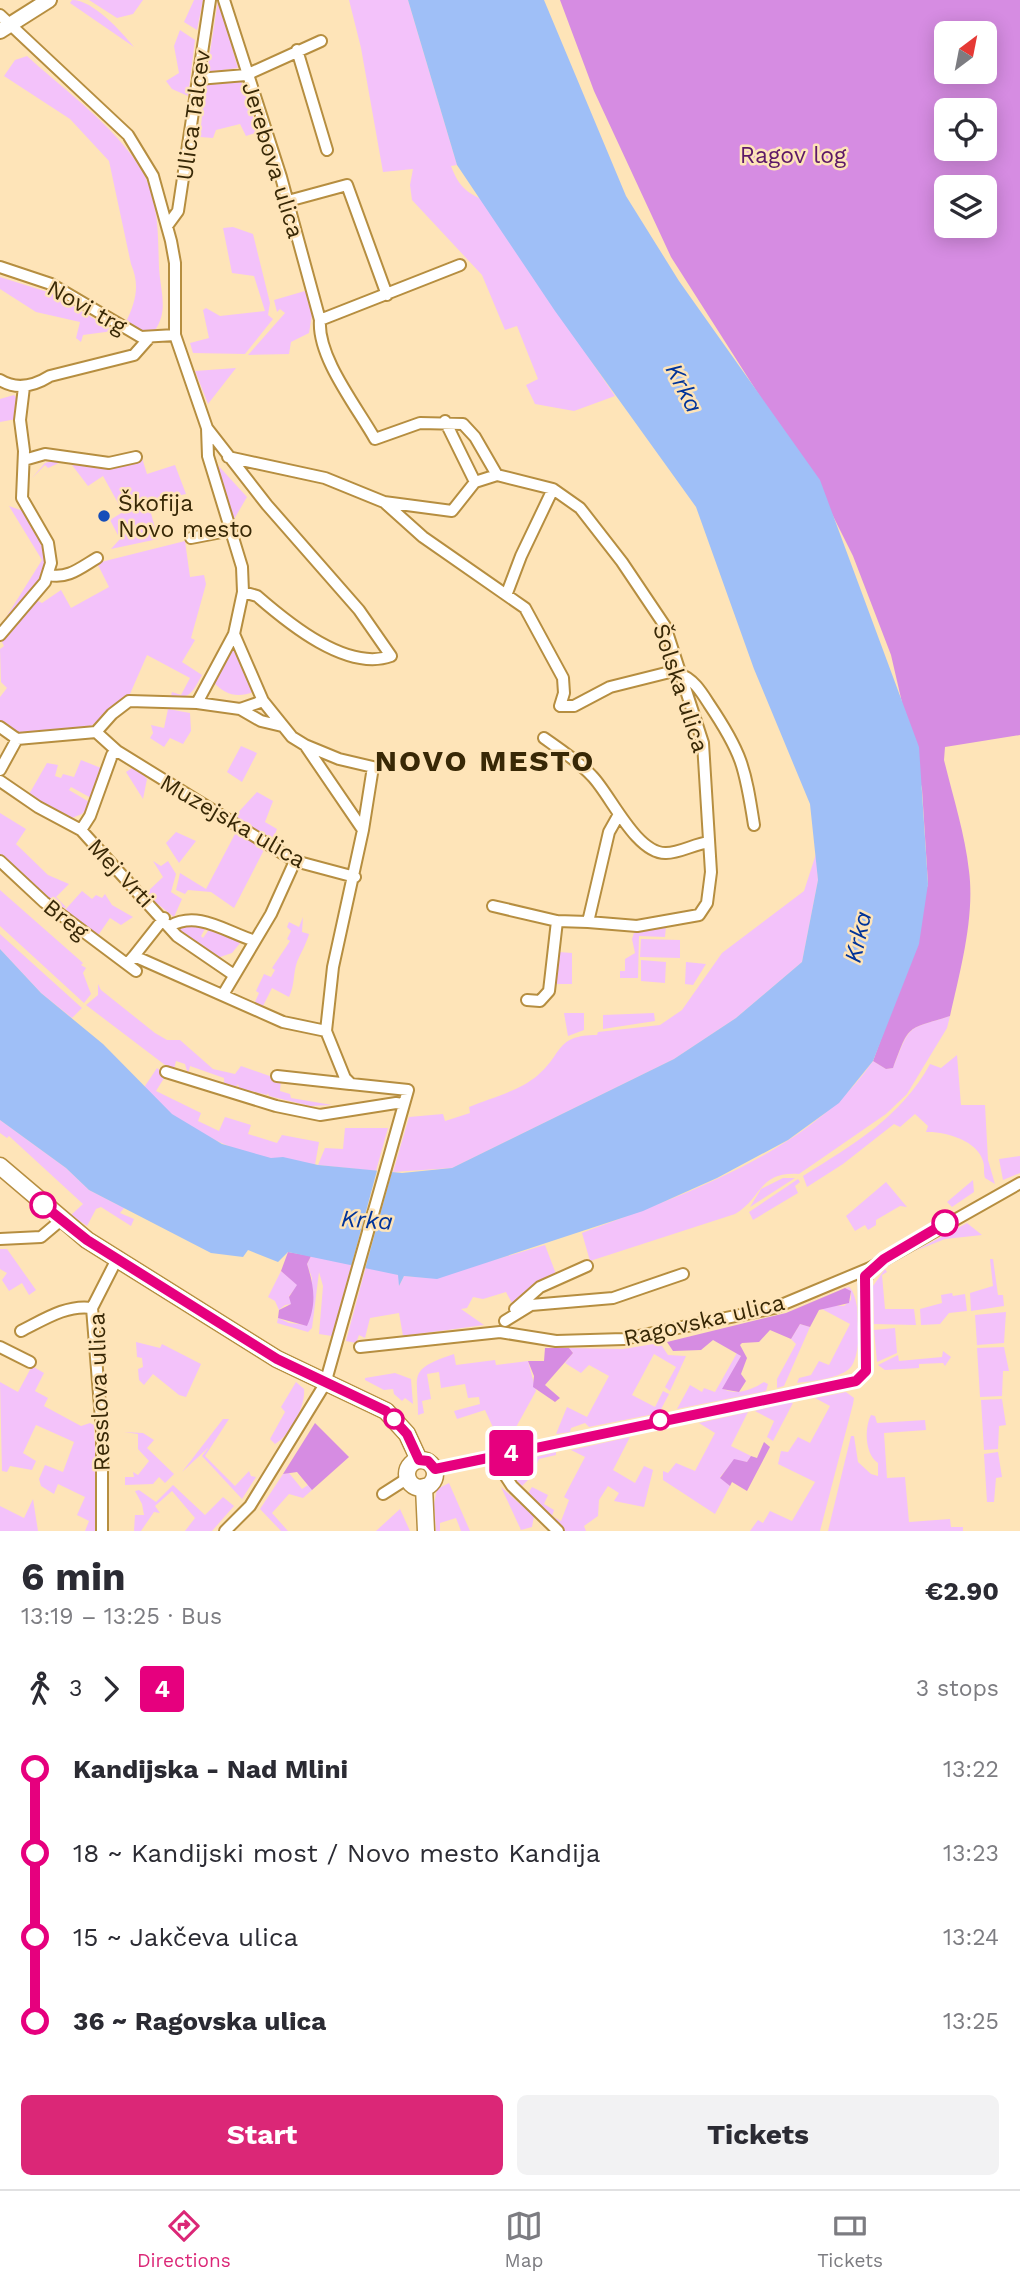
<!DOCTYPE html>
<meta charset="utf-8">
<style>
:root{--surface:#fff;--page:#f2f2f3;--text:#2b2b33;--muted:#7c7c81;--line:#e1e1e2;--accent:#db2777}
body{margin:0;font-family:"Work Sans",sans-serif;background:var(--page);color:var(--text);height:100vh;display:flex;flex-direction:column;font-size:26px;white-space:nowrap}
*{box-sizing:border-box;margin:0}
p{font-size:23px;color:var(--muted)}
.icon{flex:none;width:38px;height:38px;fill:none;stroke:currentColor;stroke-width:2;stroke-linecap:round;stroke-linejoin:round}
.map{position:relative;height:1531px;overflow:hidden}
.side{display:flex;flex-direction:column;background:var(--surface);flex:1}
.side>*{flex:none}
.badge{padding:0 14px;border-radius:5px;font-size:24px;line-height:46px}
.needle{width:46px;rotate:32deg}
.fabs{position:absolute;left:934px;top:21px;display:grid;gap:14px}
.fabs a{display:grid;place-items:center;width:63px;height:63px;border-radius:10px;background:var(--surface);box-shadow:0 4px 18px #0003;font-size:35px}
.map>.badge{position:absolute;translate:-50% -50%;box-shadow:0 0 0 4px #fff}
.legs{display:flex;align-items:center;gap:10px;height:77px;padding:0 21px;font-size:23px}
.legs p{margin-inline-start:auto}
.overview{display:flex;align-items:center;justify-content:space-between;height:119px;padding:0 21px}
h1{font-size:38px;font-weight:700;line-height:52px}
.action{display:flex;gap:14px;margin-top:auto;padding:14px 21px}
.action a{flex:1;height:80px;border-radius:10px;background:var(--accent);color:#fff;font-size:28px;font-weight:700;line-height:80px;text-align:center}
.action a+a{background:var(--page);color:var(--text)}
ul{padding:0 21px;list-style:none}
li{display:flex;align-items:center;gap:24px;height:84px;font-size:26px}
li i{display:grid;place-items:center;width:10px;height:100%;margin:0 9px;background:currentColor}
li i::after{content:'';width:18px;height:18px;margin:-9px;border:5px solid;border-radius:50%;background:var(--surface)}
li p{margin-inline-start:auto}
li:first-child i{background:linear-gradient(#0000 50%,currentColor 0)}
li:last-child i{background:linear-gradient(currentColor 50%,#0000 0)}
.tab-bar{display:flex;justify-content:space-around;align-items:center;height:98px;border-top:2px solid var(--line);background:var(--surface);font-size:19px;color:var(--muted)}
.tab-bar a{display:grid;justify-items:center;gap:4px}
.tab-bar .active{color:var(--accent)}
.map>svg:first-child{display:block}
.green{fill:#f3c2fa}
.forest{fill:#d68ce2;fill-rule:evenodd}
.water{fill:#9fbff7}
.pier{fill:#fee4b8}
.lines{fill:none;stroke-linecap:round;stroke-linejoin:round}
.minor-casing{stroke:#b68e40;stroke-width:14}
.tertiary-casing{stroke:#b68e40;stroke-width:18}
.secondary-casing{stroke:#b68e40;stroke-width:19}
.minor{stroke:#fff;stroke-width:10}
.tertiary{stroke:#fff;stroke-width:14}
.secondary{stroke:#fff;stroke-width:16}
.line-1-casing{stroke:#fff;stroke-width:16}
.line-1{stroke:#e6007e;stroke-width:10}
.poi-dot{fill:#154db9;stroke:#fee4b8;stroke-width:2.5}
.stop-1-dot{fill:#fff;stroke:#e6007e;stroke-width:3.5}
.labels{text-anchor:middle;stroke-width:5;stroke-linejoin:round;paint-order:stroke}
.street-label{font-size:23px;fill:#382806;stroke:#fee4b8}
.park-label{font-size:23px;fill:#5c1867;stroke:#fee4b8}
.poi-label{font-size:23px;fill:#382806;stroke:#fee4b8;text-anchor:start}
.water-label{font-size:24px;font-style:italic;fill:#039;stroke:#fee4b8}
.district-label{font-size:30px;font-weight:bold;letter-spacing:2px;fill:#382806;stroke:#fee4b8}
</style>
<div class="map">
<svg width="1020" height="1531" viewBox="0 0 1020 1531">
<rect width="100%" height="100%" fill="#fee4b8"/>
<path class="green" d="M72 0C93 0 121 31 134 47L70 3Z
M89 0H143L133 14 117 18Z
M194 0H203L197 30 184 22Z
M218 0 238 68 207 72Z
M349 0H408L457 165 451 166C458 184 464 191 481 199L615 396 574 411 535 404 526 385 538 379 517 326 505 330 482 275 412 200 410 185 413 169 383 172 361 48Z
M180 30 195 40 188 96 172 89 166 81 179 73 174 46Z
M27 56C65 91 133 139 150 188 159 215 158 241 159 268 160 289 169 311 155 330H142L126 322C136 301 140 285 131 264L109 161 70 119 4 76 15 60Z
M241 81 258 132 246 136 240 124 216 130 213 138 200 137 205 84Z
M233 227 253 234 270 303 268 315 273 319 245 354 193 353 190 343 209 338 203 310 206 308 220 316 265 311 254 276 232 273 223 228Z
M0 277 54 294 117 333 118 335H114L113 331 83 335 81 342 76 338 80 322 36 312 0 289Z
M305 291 312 315 309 333 291 342 289 354 248 355 285 313 280 309 277 312 274 300Z
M236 368 208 404 195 371Z
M14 395 17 399 16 419 0 422V399Z
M64 458C97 468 109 470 142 458L147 474 175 465 186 494 148 502 158 539 111 549 120 539 110 520 123 512 103 476 88 486 72 465 61 462 48 468 45 465 32 478 45 463Z
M215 462 247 497 233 521Z
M9 506 23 511C29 524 39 536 44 550 55 579 16 606 0 627L42 560Z
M185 541 190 577 204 575 206 584 191 638 195 640 182 662 202 675C193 691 191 700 171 696L172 692 181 695 190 678 147 655 130 694 85 731 20 734 0 723V697L7 688 1 682 0 649 4 646 1 640 34 599 42 603 61 590 71 608 109 587 97 563Z
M232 647 254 692C236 698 226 695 213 682Z
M168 709 190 713 191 731 183 744 170 738 164 747 150 738 153 733 151 725 164 728Z
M241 746 257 753 242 782 227 772Z
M81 760 101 768 93 799 71 787 69 790 91 803 82 814 69 819 28 796 47 763 58 765 55 776 61 778 63 774 74 777Z
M135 766 147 779 143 799 126 772Z
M257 792 273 801 265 822 277 829 274 837 278 840 276 845 233 818Z
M0 813 26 829 16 844 48 875 69 884 56 897 66 907 62 909 0 855Z
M176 832 196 841 179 863 166 843Z
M236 832 265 848 234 908 211 892 188 890 185 894 176 890 180 873 206 889Z
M816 854 818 880 802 962 736 1018 674 1059 452 1168 393 1172 409 1117 443 1114 445 1121 470 1113 469 1107C490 1098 520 1091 538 1075 563 1054 555 1035 597 1035L598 1032 660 1025 682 1010 722 953 804 891Z
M153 861 161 866 168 861 176 874 171 892 182 899 174 917 145 894 163 877Z
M0 890 83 963 81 965 86 968 83 973 91 994 84 1003 0 926Z
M82 891 92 899 96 895 102 898 105 894 112 905 133 917 121 925 110 918 99 934H93L65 910Z
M303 917 302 932 309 934C306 945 301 952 297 962 293 973 295 985 289 997L272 988 263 1006 255 1002 259 993 256 991 264 974 271 977 275 970 272 968 290 941 287 939 291 931 287 927 289 922 299 927Z
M179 925 206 927 201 936 203 938 210 928 241 942 232 953 217 958 180 934Z
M666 926 665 937 639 936 638 978H620V971H625V959L635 953 632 939 634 933Z
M0 934 82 1008 72 1018 41 993 0 949Z
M641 939 680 940V958L640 957Z
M559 952 572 953V984H554Z
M641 960 666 962 665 983 641 981Z
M686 962 706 964 693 985 685 984Z
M98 984 101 990 155 1033 167 1040H180L213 1069 235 1074 241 1066 281 1080 280 1091 290 1094 291 1098 332 1105 310 1106 269 1096 268 1093 267 1095 239 1088 238 1084 236 1087 224 1083V1078L190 1066 188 1074 185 1064 176 1061 174 1069 165 1065 86 1005 98 995Z
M564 1013H584V1030L568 1036Z
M654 1013 655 1021 603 1029V1015Z
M950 1016 947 1028 907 1094 886 1114 799 1174C758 1171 762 1199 735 1214L590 1261 582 1233C682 1195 810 1153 873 1061L886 1069 893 1068C911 1023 906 1030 950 1016Z
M957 1055 961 1105H985L988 1160 995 1184 985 1178C983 1172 985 1167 983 1161 977 1140 944 1131 926 1132L928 1126 915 1114 900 1127 894 1124 843 1164 807 1187 803 1176C854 1144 901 1117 930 1064L941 1068Z
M157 1068 166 1075 156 1091 201 1113 198 1121 219 1131 225 1117 251 1125 248 1134 277 1143 282 1135 319 1142 315 1165C299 1161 286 1159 271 1158 237 1156 159 1116 145 1086Z
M0 1120 66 1168 89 1190 124 1208 120 1213 134 1219 131 1226 101 1207 96 1209 87 1226 71 1215 83 1204 9 1136 7 1138 0 1133Z
M345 1128H388L376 1171 318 1165 325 1148 343 1149Z
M1020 1156V1173L1003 1180 999 1159Z
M783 1178H795L750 1207 761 1189Z
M798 1179 800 1182 795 1186 798 1193 753 1220 749 1212Z
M973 1180 974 1192 952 1207 947 1202Z
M886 1182 907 1207 900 1206 876 1220V1225L868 1230 865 1225 855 1231 846 1216Z
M967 1223 982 1235 945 1239 915 1251Z
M545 1245 556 1274 513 1305 506 1292 483 1299 473 1297 467 1308 461 1309 484 1325 403 1336 399 1313 370 1318 365 1338 359 1335 356 1343 346 1341 366 1266 399 1275V1286L404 1276 433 1278Z
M0 1249H7L36 1290 29 1295 22 1283 9 1291 2 1280 7 1273 0 1269Z
M311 1256 352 1263 332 1336 319 1334 323 1286 319 1272 312 1328 308 1332 277 1323 278 1318 289 1323 307 1325 312 1278 307 1264Z
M990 1259H993L998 1295H1003L1004 1306 971 1311 970 1293 993 1286Z
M885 1269 887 1272 882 1275 885 1309H914L916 1325 874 1324 873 1286Z
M281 1271 298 1285 289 1296 292 1304 285 1305 279 1310 275 1301 268 1297Z
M849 1287C861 1296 863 1358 849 1369 837 1379 812 1381 797 1383L799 1378 811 1375 819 1361 829 1365 850 1324 822 1309 831 1305 844 1306 851 1300V1291L845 1288Z
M952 1293 953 1296 965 1294 967 1311 949 1313 940 1324 921 1325 920 1309 942 1303 941 1295Z
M1006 1312 1004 1343 977 1345 975 1315Z
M800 1324 810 1327 784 1386 777 1388V1379L796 1344 791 1339Z
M895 1328 897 1353 877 1362 874 1330Z
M136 1342 160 1348 162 1344 201 1364 186 1397 179 1395 153 1374 144 1385 139 1380 138 1369 143 1367 142 1358 137 1357Z
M660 1343 668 1355 686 1356 670 1391 665 1387 676 1367 654 1354 632 1395 655 1407 663 1391 669 1394 659 1413 589 1427 585 1423 571 1428 570 1432 556 1434 567 1407 587 1417 609 1376 589 1365 581 1373 565 1363 573 1353 569 1348 623 1349Z
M1004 1347 1009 1371H1003L1002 1396 980 1397 977 1348Z
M943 1351 951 1357 945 1366 943 1363 919 1364V1368L885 1370 878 1365 898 1355 899 1361 942 1357Z
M737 1353 741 1356 723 1389C738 1396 753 1389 764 1382L768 1384 766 1391 677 1409 690 1385 702 1392 704 1388 715 1392Z
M454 1354 456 1365 495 1360 496 1365 528 1361 536 1391 515 1429 511 1426 497 1436 485 1410 457 1419 454 1411 480 1404 479 1397 468 1398 465 1384 441 1388 439 1372 427 1374 431 1399 422 1401 424 1413 418 1415C418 1373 407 1370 454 1354Z
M32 1366 44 1373 35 1391 48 1398 44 1406 81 1426 90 1423 94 1425 99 1531H85L89 1521 77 1515 85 1497 58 1484 54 1494 41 1486 39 1479 45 1465 63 1472 74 1442 36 1425 23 1453 36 1461 32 1470 10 1466 7 1472 2 1471 0 1382 18 1392Z
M395 1373 411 1379 413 1404 405 1398 402 1401 394 1394 393 1389 384 1390 365 1380V1378Z
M296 1382 304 1389C306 1406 290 1436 275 1444L270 1439 285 1412 281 1407Z
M846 1392 854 1398 853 1404 820 1531H750L758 1520 763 1523 770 1511 792 1521 815 1482 778 1464 781 1451 788 1452 798 1437 810 1443 830 1406 815 1398Z
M1002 1399 1006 1425 999 1426 998 1449 984 1450 981 1400Z
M789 1402 793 1403 773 1441 767 1437 774 1421 755 1411Z
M748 1412 731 1446 751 1456 747 1462 734 1460 720 1477 730 1486 715 1514 663 1480V1471L668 1473 676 1463 695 1471 715 1433 699 1423Z
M871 1415 875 1416 877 1423 925 1420 926 1430 884 1433 887 1478 905 1477 909 1522 950 1519 951 1527H963V1531H828L851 1436H854L858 1462 871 1474 878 1476V1463C865 1455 864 1428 871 1415Z
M223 1419H229L205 1456 235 1486 249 1471 251 1476 256 1477 242 1499 202 1456 209 1447 182 1472Z
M124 1432 143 1433 154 1440 147 1448 174 1474 165 1483 159 1477 153 1484 125 1485V1477H134L133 1472 138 1475 149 1461 138 1449V1434Z
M630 1437 613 1470 635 1483 644 1466 653 1470 644 1507 614 1501 619 1493 608 1486 599 1500 598 1516 584 1526 586 1531H565L530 1499 528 1493 532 1487 548 1495 544 1504 554 1510 552 1516 561 1521 569 1500 564 1497 585 1457 571 1450Z
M556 1452V1455L539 1459 530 1478 522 1486 508 1472V1464Z
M998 1452 1002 1477 996 1478 994 1502H987L984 1454Z
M289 1473 302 1489 308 1485 312 1490 303 1498 289 1494 272 1513 288 1531H281L260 1509 283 1474Z
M449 1483 470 1531H461L456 1518 440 1523V1531H436L434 1504 437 1489Z
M173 1485 205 1515 223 1497 234 1506 212 1531H185L195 1518 172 1491 155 1506 160 1513 154 1512 141 1531H134L135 1515H144L142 1504 135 1491 139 1490 156 1502Z
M501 1487 534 1516 532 1527 521 1530Z
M33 1499 38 1531H0V1506L24 1518Z
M400 1509 410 1531H376Z"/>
<path class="forest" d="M560 0H1020V735L945 747 944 760C953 797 965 834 969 871 975 917 960 971 950 1016 906 1030 910 1023 893 1068L886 1069 873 1061 891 1012 928 884 922 789 891 655 853 556 821 492 671 257 594 91ZM947 33H985V72H947ZM947 110H985V149H947ZM947 187H985V226H947Z
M288 1252 311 1256 307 1264C314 1286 317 1304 307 1326L278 1318 279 1310 291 1304 289 1297 297 1285 281 1271Z
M845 1288 851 1291 849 1303 819 1310 810 1327 800 1324 791 1339 770 1330 759 1342 742 1343 740 1345 747 1358 741 1374 746 1381 739 1392 722 1389 741 1356 713 1340 701 1350 673 1351 667 1342 786 1313Z
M545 1348H569L573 1353 545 1385 560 1398 555 1402 533 1387 534 1376 528 1361H544Z
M315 1423 349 1457 312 1490 297 1472 283 1474Z
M764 1442 770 1447 747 1491 732 1482 730 1486 720 1478 734 1459 747 1462 751 1456 757 1458Z"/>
<path class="water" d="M408 0H544L626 196 679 281 820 480 919 747 928 884 919 944 873 1061 839 1103 788 1140 717 1178 643 1211 437 1279 404 1276 399 1286 398 1275 288 1252 278 1262 248 1250 243 1257 211 1253 89 1190 66 1168 0 1120V949L41 993 103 1044 172 1114 222 1144 271 1158 283 1157 318 1165 402 1173 452 1168 674 1059 736 1018 802 962 818 880 810 804 754 669 696 507 555 311 457 165Z"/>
<path class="pier" d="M378 1167 393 1168 365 1269 351 1267Z"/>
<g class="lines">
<defs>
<path id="minor" d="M224 0 281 177 320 320C317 357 357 407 375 439L420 423 463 424 475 437 497 475
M0 15 128 135 153 176 171 241 175 263V335L207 428 267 505 359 610 391 656C347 672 288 623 257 596L243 592
M297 50 327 150
M198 79 246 75 321 41
M288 201 347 185 387 295
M167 226 178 211 210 0
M0 267 51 284 141 337 175 335
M320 320 460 265
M0 380C16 390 34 386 50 376L134 355 149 338
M445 421 475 482
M207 428 208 456 242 567 243 592 234 634 263 701 292 737 305 745 339 759 373 767 363 830
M228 457 325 478 384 502 452 511 475 482 497 475 553 489 580 508 622 562 665 626 703 743 711 872 707 903 699 915 637 926 588 922
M24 460 45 454 109 463 136 457
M384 502 423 537 525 608 563 678 564 693 560 706H574L610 687 678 670
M191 538 232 530
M49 575C68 579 80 568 97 558
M507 593 521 556 553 489
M0 635 45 582 51 563 48 543 22 498 24 451 20 420 24 387
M679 674C693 678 702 693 709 704 742 753 745 767 754 825
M197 703 234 634
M240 709 261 721 282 726
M0 727 17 739 96 732
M96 732 117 751 295 861 355 877
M96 732 112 714 129 701 197 703 240 709 263 701
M544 738C561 750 578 761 592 776 610 794 636 854 666 853 680 853 694 844 709 842
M0 770 17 739
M0 781 38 807 81 830 177 936 234 975
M81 830 90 816 112 755 117 751
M0 861 44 902 136 971
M493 906 557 921 588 922 609 832 618 816
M170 926C198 910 226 932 255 941
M134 956 164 918
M128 963 134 956 283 1022 326 1031
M224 993 271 914 295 861
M527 1000 540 1001 549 991 557 921
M166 1072 276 1106 320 1115 396 1103 403 1104
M277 1076 350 1084
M0 1239 41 1237 60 1221
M515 1309 540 1287 587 1266
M505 1321 531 1305 613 1298 683 1274
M21 1331C43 1320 67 1304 92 1308
M0 1347 30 1362
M360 1347 500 1332 556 1341 624 1339 774 1308 870 1268 1020 1183
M493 1457 512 1486 558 1531
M435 1469 856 1381 866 1371 864 1285 870 1268
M383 1494 408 1478
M102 1531V1431L92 1308 117 1259
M225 1531 250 1506 325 1384 408 1090 351 1084 345 1078 326 1031 333 967 363 830 305 745"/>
<path id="tertiary" d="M0 31 49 0"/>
<path id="secondary" d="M0 1166 87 1240 277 1359 386 1411 407 1434 419 1460
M407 1474a14 14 0 1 1 28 0a14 14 0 1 1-28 0Z
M424 1487 426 1531"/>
</defs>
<use href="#minor" class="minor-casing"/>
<use href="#tertiary" class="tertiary-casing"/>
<use href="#secondary" class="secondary-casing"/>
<use href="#minor" class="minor"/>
<use href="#tertiary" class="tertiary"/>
<use href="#secondary" class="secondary"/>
</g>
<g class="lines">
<defs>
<path id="line-1" d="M43 1205 87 1240 277 1359 386 1411 407 1434 419 1460 428 1461 435 1469 856 1381 866 1371 865 1276 884 1259 945 1223"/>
</defs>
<use href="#line-1" class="line-1-casing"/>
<use href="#line-1" class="line-1"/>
</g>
<circle class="poi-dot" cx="104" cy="516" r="7"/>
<g class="stop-1-dot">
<circle cx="43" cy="1205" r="12"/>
<circle cx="945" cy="1223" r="12"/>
<circle cx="394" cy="1419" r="9"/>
<circle cx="660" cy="1420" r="9"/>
</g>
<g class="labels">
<g class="street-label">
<text transform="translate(193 115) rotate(-82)" y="8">Ulica Talcev</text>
<text transform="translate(273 160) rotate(73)" y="8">Jerebova ulica</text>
<text transform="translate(87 307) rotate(29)" y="8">Novi trg</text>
<text transform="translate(681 688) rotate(72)" y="8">Šolska ulica</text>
<text transform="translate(233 821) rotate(30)" y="8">Muzejska ulica</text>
<text transform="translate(121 873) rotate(47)" y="8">Mej Vrti</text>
<text transform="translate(66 919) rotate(39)" y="8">Breg</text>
<text transform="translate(704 1320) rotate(-13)" y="8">Ragovska ulica</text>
<text transform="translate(99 1392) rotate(-92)" y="8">Resslova ulica</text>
</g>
<g class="park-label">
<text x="793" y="163">Ragov log</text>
</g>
<g class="poi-label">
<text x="118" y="511">Škofija<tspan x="118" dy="26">Novo mesto</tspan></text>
</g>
<g class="water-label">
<text transform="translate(684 388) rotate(63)" y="8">Krka</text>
<text transform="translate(858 937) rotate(-77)" y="8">Krka</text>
<text transform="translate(367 1220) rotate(4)" y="8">Krka</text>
</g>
<g class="district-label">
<text x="485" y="771">NOVO MESTO</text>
</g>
</g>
</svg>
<div class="fabs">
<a><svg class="needle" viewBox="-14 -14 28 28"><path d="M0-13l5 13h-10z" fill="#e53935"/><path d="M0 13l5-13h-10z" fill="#7c7c81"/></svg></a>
<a><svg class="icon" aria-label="locate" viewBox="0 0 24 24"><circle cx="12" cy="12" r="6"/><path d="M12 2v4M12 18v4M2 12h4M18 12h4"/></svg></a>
<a><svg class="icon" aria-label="layers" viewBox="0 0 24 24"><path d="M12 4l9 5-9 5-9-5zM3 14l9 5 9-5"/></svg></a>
</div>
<b class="badge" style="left:511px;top:1453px;background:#e6007e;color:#fff">4</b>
</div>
<section class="side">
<div class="overview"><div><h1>6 min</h1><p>13:19 – 13:25 · Bus</p></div><b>€2.90</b></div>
<div class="legs"><svg class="icon" aria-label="walk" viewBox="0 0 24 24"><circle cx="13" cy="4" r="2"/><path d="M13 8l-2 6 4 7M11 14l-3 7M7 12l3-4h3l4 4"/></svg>3<svg class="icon" aria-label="forward" viewBox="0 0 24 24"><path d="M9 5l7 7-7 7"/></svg><b class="badge" style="background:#e6007e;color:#fff">4</b><p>3 stops</p></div>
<ul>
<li><i style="color:#e6007e"></i><b>Kandijska - Nad Mlini</b><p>13:22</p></li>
<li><i style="color:#e6007e"></i><span>18 ~ Kandijski most / Novo mesto Kandija</span><p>13:23</p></li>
<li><i style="color:#e6007e"></i><span>15 ~ Jakčeva ulica</span><p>13:24</p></li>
<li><i style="color:#e6007e"></i><b>36 ~ Ragovska ulica</b><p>13:25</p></li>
</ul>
<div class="action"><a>Start</a><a>Tickets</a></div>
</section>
<nav class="tab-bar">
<a class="active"><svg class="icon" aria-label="directions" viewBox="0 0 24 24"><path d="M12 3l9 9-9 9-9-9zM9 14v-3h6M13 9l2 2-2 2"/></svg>Directions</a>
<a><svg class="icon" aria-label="map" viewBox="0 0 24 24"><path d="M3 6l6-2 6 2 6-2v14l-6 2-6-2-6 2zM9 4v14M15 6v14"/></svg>Map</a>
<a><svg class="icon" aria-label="tickets" viewBox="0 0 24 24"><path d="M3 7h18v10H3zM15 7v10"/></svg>Tickets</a>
</nav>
